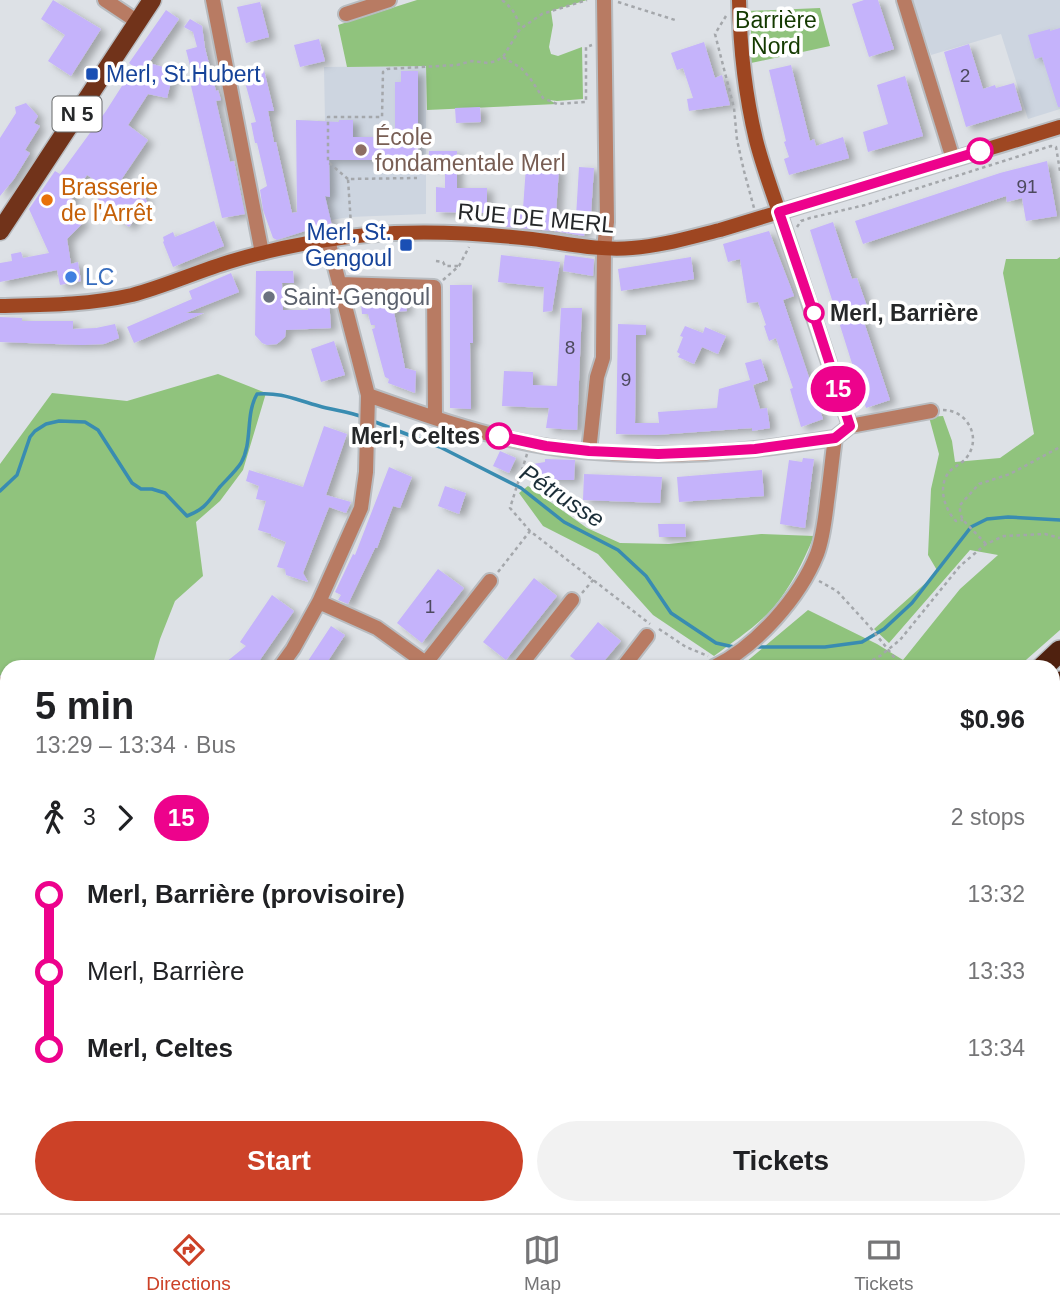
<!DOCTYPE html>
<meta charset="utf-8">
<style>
:root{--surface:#fff;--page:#f2f2f2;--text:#202124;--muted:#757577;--line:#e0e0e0;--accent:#cc4127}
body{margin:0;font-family:Helvetica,sans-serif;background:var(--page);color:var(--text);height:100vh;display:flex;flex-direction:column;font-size:26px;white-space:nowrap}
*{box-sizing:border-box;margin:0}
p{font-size:23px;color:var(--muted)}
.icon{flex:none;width:38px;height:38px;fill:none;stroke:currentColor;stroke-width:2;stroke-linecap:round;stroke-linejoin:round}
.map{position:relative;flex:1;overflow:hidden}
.sheet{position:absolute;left:0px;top:660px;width:1060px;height:555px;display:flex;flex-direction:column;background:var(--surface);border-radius:21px 21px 0 0;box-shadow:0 2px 5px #0004}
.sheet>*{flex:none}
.badge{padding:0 14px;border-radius:23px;font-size:24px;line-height:46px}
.map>.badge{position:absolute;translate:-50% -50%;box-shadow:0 0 0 4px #fff}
.legs{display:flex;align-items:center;gap:10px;height:77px;padding:0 35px;font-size:23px}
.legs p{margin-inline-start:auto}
.overview{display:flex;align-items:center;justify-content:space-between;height:119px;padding:0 35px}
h1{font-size:38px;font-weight:600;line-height:52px}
.primary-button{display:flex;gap:14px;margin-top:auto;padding:14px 35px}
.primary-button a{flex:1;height:80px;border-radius:42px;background:var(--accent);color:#fff;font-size:28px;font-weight:600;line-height:80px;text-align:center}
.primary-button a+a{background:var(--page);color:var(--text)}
ul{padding:0 35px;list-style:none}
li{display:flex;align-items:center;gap:24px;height:77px;font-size:26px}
li i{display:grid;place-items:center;width:10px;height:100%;margin:0 9px;background:currentColor}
li i::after{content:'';width:18px;height:18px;margin:-9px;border:5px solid;border-radius:50%;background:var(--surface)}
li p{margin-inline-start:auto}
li:first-child i{background:linear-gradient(#0000 50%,currentColor 0)}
li:last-child i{background:linear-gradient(currentColor 50%,#0000 0)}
.tabs{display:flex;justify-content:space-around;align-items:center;height:98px;border-top:2px solid var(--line);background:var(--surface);font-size:19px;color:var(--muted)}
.tabs a{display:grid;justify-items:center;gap:4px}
.tabs .selected{color:var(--accent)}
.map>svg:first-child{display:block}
.commercial{fill:#e8d2c5}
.industrial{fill:#e7cfd9}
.built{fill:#cdd5e0}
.green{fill:#90c37d}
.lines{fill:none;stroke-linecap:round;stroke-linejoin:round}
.stream{stroke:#398cb1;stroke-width:3.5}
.building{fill:#c5b3fb;filter:url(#shadow)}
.lane-casing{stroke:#b8bcc0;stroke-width:10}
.street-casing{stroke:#b8bcc0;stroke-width:18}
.secondary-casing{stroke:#b8bcc0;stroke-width:18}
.primary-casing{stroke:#b8bcc0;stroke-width:21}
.highway-casing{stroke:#b8bcc0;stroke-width:24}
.path{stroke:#a4a7ab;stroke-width:2.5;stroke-dasharray:3.5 3.5;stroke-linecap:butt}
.lane{stroke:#b87b63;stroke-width:7}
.street{stroke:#b87b63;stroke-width:14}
.secondary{stroke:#9e4621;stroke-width:14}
.primary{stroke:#71331a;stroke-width:18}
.highway{stroke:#4f210f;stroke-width:21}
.rail{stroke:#4b4d50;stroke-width:3.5;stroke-dasharray:12 12;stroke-linecap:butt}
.line-1-casing{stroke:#fff;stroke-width:16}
.line-1{stroke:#ed028c;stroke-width:10}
.transit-dot{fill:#1a4fb4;stroke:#fff;stroke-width:2.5}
.education-dot{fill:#8d6e63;stroke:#fff;stroke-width:2.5}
.stop-1-dot{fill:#fff;stroke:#ed028c;stroke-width:3.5}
.food-dot{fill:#e8710a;stroke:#fff;stroke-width:2.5}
.shop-dot{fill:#3f7fe0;stroke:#fff;stroke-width:2.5}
.worship-dot{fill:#6b7280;stroke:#fff;stroke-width:2.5}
.labels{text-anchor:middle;stroke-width:7;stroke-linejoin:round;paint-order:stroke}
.number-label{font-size:19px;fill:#4d4a5e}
.shield{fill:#fff;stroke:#666869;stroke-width:2}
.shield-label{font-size:21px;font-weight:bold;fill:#252729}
.park-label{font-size:23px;fill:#143a00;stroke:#fff}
.transit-label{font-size:23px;fill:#164399;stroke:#fff;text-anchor:start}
.education-label{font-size:23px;fill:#785e54;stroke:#fff;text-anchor:start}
.food-label{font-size:23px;fill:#c56008;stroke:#fff;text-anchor:start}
.street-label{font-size:23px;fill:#252729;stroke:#fff}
.shop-label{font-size:23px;fill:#366cbe;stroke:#fff;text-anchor:start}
.worship-label{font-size:23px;fill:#5b616d;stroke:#fff;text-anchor:start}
.stop-label{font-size:23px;font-weight:bold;fill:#252729;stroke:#fff;text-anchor:start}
.water-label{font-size:24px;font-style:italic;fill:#1b2e38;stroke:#fff}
</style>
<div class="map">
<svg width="1060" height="1213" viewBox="0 0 1060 1213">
<defs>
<filter id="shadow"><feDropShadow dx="6" dy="3.5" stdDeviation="3.5" flood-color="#0004"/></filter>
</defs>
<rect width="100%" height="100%" fill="#dde1e6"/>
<path class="commercial" d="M0 851 7 852V919L0 916Z"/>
<path class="industrial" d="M1060 764V957H1054V769Z"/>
<path class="built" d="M912 0H1060V109L1028 119 1001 34 931 55Z
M426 66V214L350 217 331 220 332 226 308 232 296 120 325 121 324 67Z"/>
<path class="green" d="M417 0H587L551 11 553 25 549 47 551 54 558 56 582 47 583 99 557 101 549 100 557 104 427 110 426 66 347 67 338 25Z
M820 8 830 46 751 63V25L747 11Z
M1060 257V630L1018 667H740L808 610 877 644 903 660 960 589 998 555 970 550 889 643 874 629 938 572 928 555 931 489 939 454 929 417 943 416 952 441 955 462 1000 458 1034 434 1003 273 1006 259H1057Z
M218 374 266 393 243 470 220 501 196 522 203 576 175 601 160 639 152 667H7V695L0 694V464L52 393 127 401Z
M528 486 587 528 620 543 669 544 761 534 814 536C803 562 791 587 773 608 756 627 734 641 714 656L653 615 598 554 543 526 519 493Z
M1054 1007H1060V1213H647L650 1208H1054Z
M7 1044V1208H540L537 1213H0V1057Z"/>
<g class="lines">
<path class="stream" d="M370 420 440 447 521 488 564 522 618 550 646 576 671 613 716 643 734 647
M0 491 17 475 30 437 35 431 46 424 59 421 85 422 98 430 132 483 141 489H152L165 493 187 516C205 509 208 502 219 488 226 480 235 472 241 463 253 442 245 415 257 394 282 392 296 400 319 406 333 410 349 412 363 417
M752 647H825L862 642 884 629 912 603 971 527 987 519 1008 517 1060 520"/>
</g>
<path class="building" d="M53 0 101 29 71 76 48 61 65 35 41 19Z
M864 0H878L894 49 869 57 852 4Z
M260 2 269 37 246 43 237 7Z
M166 10 179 19 149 63 174 70 167 98 148 94 128 125 148 140 121 180 144 194 147 202 129 227 96 202 107 188 87 175 71 200 81 212 77 215 84 222 67 239 71 264 78 262 81 281 60 285 57 270 0 282V263L12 261 11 254 21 252 23 258 49 253 29 209 55 171 60 174 106 111 134 67 129 63Z
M190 19 202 26 205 48 216 91 218 90 221 100 216 101 230 162 234 161 245 214 222 218 191 86 195 85 186 50 197 47 193 32 184 27Z
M1060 28V107H1058L1042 57 1035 59 1028 35 1050 29V31Z
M319 39 325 61 300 67 294 45Z
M704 42 715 78 722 75 730 105 689 111 687 99 693 98 683 68 677 70 671 53Z
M969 44 983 89 995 85 996 88 1014 83 1022 110 966 127 944 52Z
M791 65 810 141 814 139 816 146 843 137 849 158 789 175 784 159 789 157 784 142 786 141 769 70Z
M264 70 274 111H268L274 142H276L292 213 297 212 296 120 339 122V120H353V137H395V82H401V71H418V160H329L330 197 325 196 332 226 308 232V230L277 240 273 238 263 210 260 190 267 186 257 143H255L251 123 256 122 243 75Z
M905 76 923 136 868 152 863 132 888 124 877 85Z
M26 103 38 116 34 123 40 126 25 150 30 153 14 179 0 196V138L16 113 15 107Z
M480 107 481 122 456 123 455 108Z
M429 151H457V188H487V213L436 212V187L445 188V166H432V163L428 162Z
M1047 161 1057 216 1026 221 1022 198 1007 202 1006 196 863 244 855 221 1000 173Z
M526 166 559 168 556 214 576 217 579 167 594 168 591 214H587L584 236 554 231 506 227 508 208 523 209Z
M214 221 224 246 173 267 163 242 164 241 163 237 173 232 175 237Z
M833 222 852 279 857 278 868 309 860 310 890 400 866 408 810 230Z
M769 231 794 296 783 300 823 419 801 427 790 389 793 388 776 338 769 341 764 326 766 325 758 302 747 303 740 259 728 262 723 244Z
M501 255 560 262 552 311 543 312 544 287 498 282Z
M565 255 594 259 593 276 563 271Z
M691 257 694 279 621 291 618 269Z
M256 271H293L294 283H282L283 310H308V300L329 299 331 328 286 330 285 337 277 344 267 345 262 343 255 335Z
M231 273 239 292 186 313H204L134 343 127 327 192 299 189 291Z
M450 285H472L473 343H470L471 409 450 408Z
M360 294 405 296 407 311 394 312 405 368 416 371 415 393 388 383 389 379 385 377 372 329 375 328V325H371L368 314H362Z
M561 308H582L577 430 546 428 549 408 502 406 504 371 533 372V385L557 386Z
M0 317 22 318V321H73V329L96 328 115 324 119 338 104 344 82 345 0 342Z
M618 324 646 325V335H636L635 423H659L658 412 717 408 719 389 750 380 745 363 761 359 768 380 753 385 760 409 767 408 770 428 752 431V428L656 435 616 434Z
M685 326 703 333 705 327 726 336 718 354 702 347 694 364 678 357 680 354 677 352 683 337 680 336Z
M334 341 345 375 321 382 311 349Z
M324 426 347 434 326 495 351 502 346 513 329 507 303 573 308 582 286 575 285 569 277 567 286 542 271 536V534L258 530 266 501 256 499 259 486 246 481 249 470 303 487Z
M500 451 516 458 509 473 493 466Z
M803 458 814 459 805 528 780 524 789 460 802 462Z
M545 459 575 460 574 480H535L533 464 545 462Z
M389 467 412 477 400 508 393 506 377 548H375L348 604 338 600 341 595 335 592 353 554 355 555Z
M762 470 764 496 679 502 677 477Z
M584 474 662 477 660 503 583 500Z
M445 486 466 493 459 514 438 506Z
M658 524H685L686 537H659Z
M438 569 464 588 422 643 397 623Z
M534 578 557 596 506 660 483 642Z
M272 595 294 611 255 667H220L246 646 240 642Z
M598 622 621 641 599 667H585L570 656Z
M331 626 345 635 324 667H304Z"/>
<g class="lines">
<defs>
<path id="lane" d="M0 866 7 868
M0 943 7 947"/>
<path id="street" d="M105 0 138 22
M213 0 262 253
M904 0 953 159
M346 14 389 0
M340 284 434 287 435 418
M368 395C422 414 475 433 532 444 601 457 685 457 756 449 782 446 809 442 835 438
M850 426 931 411
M589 451 597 377 603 358 604 248 607 222 604 0
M319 602 377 628 431 667
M425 664 490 581
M280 667 293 649 319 602 361 508 366 472 368 395 328 240
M519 667 572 600
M623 667 647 636
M714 667C756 647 800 597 817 554 823 538 825 519 827 502 830 481 832 459 835 438L850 426 779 212
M0 684 7 685
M0 999 7 987
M1054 1025 1060 1024"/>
<path id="secondary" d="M739 0C740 47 745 94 756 140 762 164 771 188 779 212
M0 306C44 305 88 305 132 295 166 286 198 271 232 261 276 248 322 239 367 235 422 230 477 233 532 239 565 243 598 251 632 248 662 246 691 237 720 230L1060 127
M1054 737 1060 731
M756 1208 757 1213"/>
<path id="primary" d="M0 231 152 0"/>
<path id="highway" d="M1043 667 1060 651
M1054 688 1060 682
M606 1213 609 1208
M632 1213 635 1208"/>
</defs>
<use href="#lane" class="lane-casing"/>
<use href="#street" class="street-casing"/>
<use href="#secondary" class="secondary-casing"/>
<use href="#primary" class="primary-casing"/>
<use href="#highway" class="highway-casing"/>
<path class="path" d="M502 0C513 9 517 15 520 29
M618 2 675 20
M726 16 715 34 734 108 737 140 744 171 754 208
M503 57 521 68 530 78 543 98 557 104 586 102V47L592 45
M348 179 328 162V117H382L383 72 387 69 457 65 472 61 488 63 496 61 503 57 520 29 542 14 587 0
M351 225 348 179 417 178
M797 227 801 221 810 218 865 205 1051 146 1056 147 1060 171
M436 261 443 262 445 266H459
M348 264 373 263
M443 280 459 266 469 247
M943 410C967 410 982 437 967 457 963 463 955 466 950 471 937 485 944 509 956 521L963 520
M527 454 510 508 530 531 650 624
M986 544 963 520 960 513V505L979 484 1010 474 1060 447
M498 572 530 531
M819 581 837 591 870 627 902 667
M582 593 594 579
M659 629 686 647 708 656
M835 667H847
M860 667 880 656 900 640 960 566 986 544 1004 536 1045 534 1060 538
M1054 1001 1060 1002
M544 1213 547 1208"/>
<use href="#lane" class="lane"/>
<use href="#street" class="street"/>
<use href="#secondary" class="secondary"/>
<use href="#primary" class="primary"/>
<use href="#highway" class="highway"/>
<path class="rail" d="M0 833 7 834
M1054 982H1060"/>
</g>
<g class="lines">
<defs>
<path id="line-1" d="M499 436 546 446 589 451 658 454 706 452 755 449 835 438 850 426 810 303 779 212 980 151"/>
</defs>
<use href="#line-1" class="line-1-casing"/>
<use href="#line-1" class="line-1"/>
</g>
<g class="transit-dot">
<rect x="85" y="67" width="14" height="14" rx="3.5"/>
<rect x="399" y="238" width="14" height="14" rx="3.5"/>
</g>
<circle class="education-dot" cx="361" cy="150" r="7"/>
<g class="stop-1-dot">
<circle cx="980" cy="151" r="12"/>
<circle cx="814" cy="313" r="9"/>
<circle cx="499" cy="436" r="12"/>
</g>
<circle class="food-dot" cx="47" cy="200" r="7"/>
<circle class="shop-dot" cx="71" cy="277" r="7"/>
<circle class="worship-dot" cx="269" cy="297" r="7"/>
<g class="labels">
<g class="number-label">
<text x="965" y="82">2</text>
<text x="1027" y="193">91</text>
<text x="570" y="354">8</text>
<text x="626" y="386">9</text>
<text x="430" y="613">1</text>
</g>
<rect class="shield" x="52.5" y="96.5" width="49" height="35" rx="5"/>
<g class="shield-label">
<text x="77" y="121">N 5</text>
</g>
<g class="park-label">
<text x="776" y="28">Barrière<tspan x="776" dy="26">Nord</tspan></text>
</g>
<g class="transit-label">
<text x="106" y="82">Merl, St.Hubert</text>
<text x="392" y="240" text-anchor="end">Merl, St.<tspan x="392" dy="26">Gengoul</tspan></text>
</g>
<g class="education-label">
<text x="375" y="145">École<tspan x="375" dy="26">fondamentale Merl</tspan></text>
</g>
<g class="food-label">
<text x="61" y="195">Brasserie<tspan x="61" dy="26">de l'Arrêt</tspan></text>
</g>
<g class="street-label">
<text transform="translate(536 218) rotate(5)" y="8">RUE DE MERL</text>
</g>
<g class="shop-label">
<text x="85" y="285">LC</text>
</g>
<g class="worship-label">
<text x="283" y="305">Saint-Gengoul</text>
</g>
<g class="stop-label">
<text x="830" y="321">Merl, Barrière</text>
<text x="480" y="444" text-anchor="end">Merl, Celtes</text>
</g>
<g class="water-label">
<text transform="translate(562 496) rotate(33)" y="8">Pétrusse</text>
</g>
</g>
</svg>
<b class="badge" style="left:838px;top:389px;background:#ed028c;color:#fff">15</b>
<section class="sheet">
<div class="overview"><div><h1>5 min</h1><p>13:29 – 13:34 · Bus</p></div><b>$0.96</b></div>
<div class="legs"><svg class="icon" aria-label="walk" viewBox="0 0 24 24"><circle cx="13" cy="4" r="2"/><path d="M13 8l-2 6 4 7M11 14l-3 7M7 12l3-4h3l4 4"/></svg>3<svg class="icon" aria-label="forward" viewBox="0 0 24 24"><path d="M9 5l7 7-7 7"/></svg><b class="badge" style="background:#ed028c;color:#fff">15</b><p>2 stops</p></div>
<ul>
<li><i style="color:#ed028c"></i><b>Merl, Barrière (provisoire)</b><p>13:32</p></li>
<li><i style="color:#ed028c"></i><span>Merl, Barrière</span><p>13:33</p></li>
<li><i style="color:#ed028c"></i><b>Merl, Celtes</b><p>13:34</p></li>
</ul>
<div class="primary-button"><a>Start</a><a>Tickets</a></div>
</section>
</div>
<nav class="tabs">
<a class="selected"><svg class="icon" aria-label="directions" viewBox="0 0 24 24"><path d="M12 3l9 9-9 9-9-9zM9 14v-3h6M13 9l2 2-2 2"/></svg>Directions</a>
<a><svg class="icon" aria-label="map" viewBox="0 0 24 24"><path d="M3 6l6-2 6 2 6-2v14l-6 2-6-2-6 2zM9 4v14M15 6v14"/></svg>Map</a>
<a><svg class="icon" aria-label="tickets" viewBox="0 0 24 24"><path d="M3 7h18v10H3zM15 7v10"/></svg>Tickets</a>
</nav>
